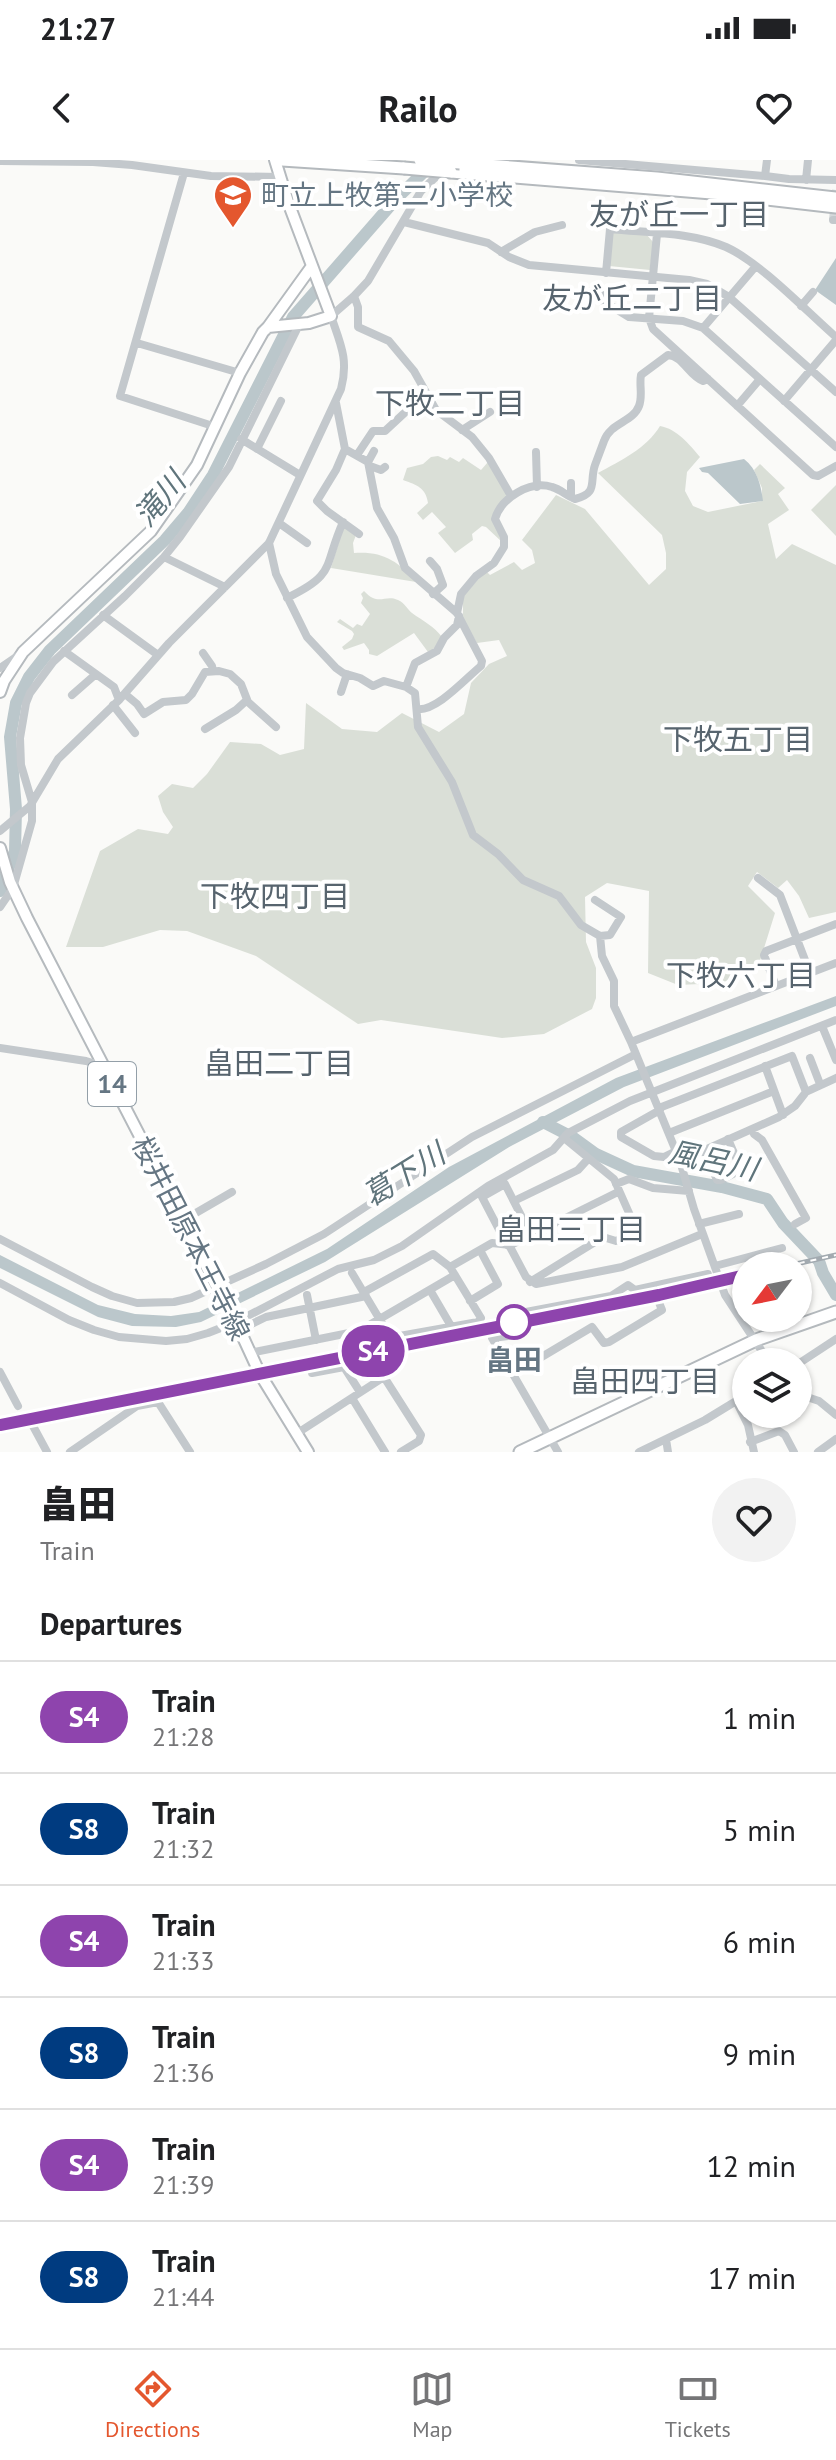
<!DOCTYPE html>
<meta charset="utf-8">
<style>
:root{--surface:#fff;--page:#f2f2f2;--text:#202124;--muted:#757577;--line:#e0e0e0;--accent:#e4572e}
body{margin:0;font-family:"PT Sans","Noto Sans JP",sans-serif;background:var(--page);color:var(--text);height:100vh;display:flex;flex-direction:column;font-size:30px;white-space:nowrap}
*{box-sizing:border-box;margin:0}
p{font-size:26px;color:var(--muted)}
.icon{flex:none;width:44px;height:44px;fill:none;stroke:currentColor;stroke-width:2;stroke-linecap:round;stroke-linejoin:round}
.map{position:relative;height:1292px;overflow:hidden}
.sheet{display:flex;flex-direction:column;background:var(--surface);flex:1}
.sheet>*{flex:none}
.badge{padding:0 16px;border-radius:26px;font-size:28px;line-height:52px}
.needle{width:52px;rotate:238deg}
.buttons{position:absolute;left:732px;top:1092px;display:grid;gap:16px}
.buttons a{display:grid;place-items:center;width:80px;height:80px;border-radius:50%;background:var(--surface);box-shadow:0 2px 6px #0004;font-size:40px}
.map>.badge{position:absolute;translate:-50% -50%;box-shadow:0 0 0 4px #fff}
h2{padding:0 40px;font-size:30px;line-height:72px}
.round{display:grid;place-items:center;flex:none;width:84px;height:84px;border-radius:42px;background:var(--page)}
.headline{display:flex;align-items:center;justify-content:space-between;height:136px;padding:0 40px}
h1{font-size:38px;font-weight:800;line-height:60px}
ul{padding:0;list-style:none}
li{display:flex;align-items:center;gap:24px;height:112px;padding:0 40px;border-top:2px solid var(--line)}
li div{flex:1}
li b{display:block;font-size:30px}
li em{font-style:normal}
li .badge{min-width:88px;font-weight:700;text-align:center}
.status{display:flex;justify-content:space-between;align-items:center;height:56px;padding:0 40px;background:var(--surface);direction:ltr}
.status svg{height:22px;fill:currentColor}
header{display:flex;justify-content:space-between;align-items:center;height:104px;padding:0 40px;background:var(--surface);font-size:36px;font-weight:800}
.tab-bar{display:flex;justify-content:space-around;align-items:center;height:112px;border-top:2px solid var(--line);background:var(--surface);font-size:22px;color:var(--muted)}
.tab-bar a{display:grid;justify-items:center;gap:4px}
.tab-bar .current{color:var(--accent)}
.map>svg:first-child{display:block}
.green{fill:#dadfd7}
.water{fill:#bbc7cb}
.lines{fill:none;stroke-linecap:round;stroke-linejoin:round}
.river{stroke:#bbc7cb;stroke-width:12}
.minor-tunnel{stroke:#d5d9db;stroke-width:8;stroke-dasharray:8 4;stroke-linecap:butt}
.major-casing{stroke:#b5babe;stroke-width:14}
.highway-casing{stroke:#b4b9bd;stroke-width:15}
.minor{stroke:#c3c8cc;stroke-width:8}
.major{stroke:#fff;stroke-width:10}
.highway{stroke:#fff;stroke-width:11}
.rail-casing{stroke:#a2aab0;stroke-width:5}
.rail{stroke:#fff;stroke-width:2;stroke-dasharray:6;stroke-linecap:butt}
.highway-bridge-casing{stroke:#b4b9bd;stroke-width:15;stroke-linecap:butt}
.highway-bridge{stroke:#fff;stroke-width:11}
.line-casing{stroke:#fff;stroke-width:18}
.line{stroke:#8e44ad;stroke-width:12}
.stop-dot{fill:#fff;stroke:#8e44ad;stroke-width:4}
.labels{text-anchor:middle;stroke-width:8;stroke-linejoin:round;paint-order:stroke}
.shield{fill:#fff;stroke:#939fa8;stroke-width:2}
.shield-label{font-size:26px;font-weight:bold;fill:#657683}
.poi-label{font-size:28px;fill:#657683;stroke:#fff;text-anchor:start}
.street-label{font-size:28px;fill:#657683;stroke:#fff}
.stop-label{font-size:28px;font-weight:bold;fill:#657683;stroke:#fff}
.neighbourhood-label{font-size:30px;fill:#57646e;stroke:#fff}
.water-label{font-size:30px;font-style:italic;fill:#60757c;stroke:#fff}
</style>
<div class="status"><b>21:27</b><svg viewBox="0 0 49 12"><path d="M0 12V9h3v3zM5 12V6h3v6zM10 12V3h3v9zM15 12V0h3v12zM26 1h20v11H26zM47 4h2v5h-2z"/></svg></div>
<header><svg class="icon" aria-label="back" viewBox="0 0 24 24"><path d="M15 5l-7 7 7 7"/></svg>Railo<svg class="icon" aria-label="heart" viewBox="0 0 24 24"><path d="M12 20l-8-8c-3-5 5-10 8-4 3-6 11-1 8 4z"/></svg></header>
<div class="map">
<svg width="836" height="1292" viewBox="0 0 836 1292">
<rect width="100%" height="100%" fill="#fafaf8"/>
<path class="green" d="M612 71 647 75 653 82 650 110 609 106Z
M660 266C677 269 689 284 700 297L687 312 685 331 693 346 708 352 762 341V328L754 310 760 304 785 328 778 334 789 350 768 364 776 399 792 384 836 405V752L809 758 799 736 787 720 778 728 757 712 748 726 775 753 759 804 722 823 678 825 648 813 649 731 607 723 585 737 586 782 596 808V838L592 849 544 874 502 878 381 860 358 864 256 796 187 771 160 770 103 787H66L100 691 138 669 168 674 173 667 163 652 158 636 172 624 193 628 207 614 230 582 261 584 280 595 304 589 306 543 342 569 377 572 402 553 439 572 464 554 471 523 489 504 507 496 499 480 477 483 463 459V436C472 428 476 419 487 412L490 415 514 402 522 410 535 403 532 390 522 380 556 335 585 349 649 425 666 409V393L662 375 598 313C620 301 647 288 660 266Z
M438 296 447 300 450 297 459 302 463 298 481 310 488 302 508 336 493 357 502 382 486 367 482 366 472 374 473 380 455 393 438 373 446 367 432 352 423 360 417 353 428 343C426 328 417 325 403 320L407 308 423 304 431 297Z
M836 325V376L811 350Z
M344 365 356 375 353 383 354 393C383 391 398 401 416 422L331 408Z
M364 431C379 447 384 434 398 440 405 443 407 449 412 453 423 461 434 466 442 477L437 487 428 492 414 473 377 496 369 494V490L364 483 344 490 342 487 352 479 354 474 352 471 337 462 340 459 353 468 357 464 362 466 370 454 361 443 363 438 361 434Z"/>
<path class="water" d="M836 98V145L815 130Z
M744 299C757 309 761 325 763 341L740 344 708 313 702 312 699 308Z
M836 836V846L624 927 511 986 325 1102 201 1162 176 1167 132 1166 98 1157 0 1108V1095L98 1145 135 1154 171 1156 199 1152 327 1089 449 1007 616 918Z"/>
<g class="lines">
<path class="river" d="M0 731 15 691 16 649 10 577 16 543 29 517 50 490 165 380 188 353 213 315 293 157 396 39 431 5
M543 962 574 978 596 994 633 1011 722 1027 767 1039 783 1063 819 1101 823 1113 836 1135"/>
<path class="minor-tunnel" d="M833 60 836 30"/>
<defs>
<path id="major" d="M268 167 312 106
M0 532 4 521 23 492 151 371 197 305 240 213 263 172 268 167 309 163 331 156 288 42 275 0
M0 688 10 722 27 758 236 1162 260 1214 308 1292"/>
<path id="highway" d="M282 0 404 8
M460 3 657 18 836 38
M451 12 724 34 836 47
M520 1292 756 1180 836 1152"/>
</defs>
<use href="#major" class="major-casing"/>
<use href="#highway" class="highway-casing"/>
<path class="minor" d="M579 0 765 16 789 19 836 20
M0 1 93 2 132 5 211 16 280 17
M184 13 120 236 216 267
M765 16 767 0
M806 20 808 0
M833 60H836
M404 62 488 83 509 97 529 105 689 120 707 124 729 137 836 232
M657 74 649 158 653 169 813 315 818 316 836 306
M501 92 535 72 562 65
M606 113 610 69C648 73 691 72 726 87 761 103 806 151 836 177
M604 134 603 141 629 157 683 161 703 168 836 287
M354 136 358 147V167L389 181 414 211 436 250 472 277 489 298 511 336
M801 146 813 132
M703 168 756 106
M137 183 240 213
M784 241 836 180
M336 243 345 289 336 310 317 341 327 351 359 374
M737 246 760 219
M462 270 490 252
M241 279 300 315
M257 289 281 241
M345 289 368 302 377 348 394 378 405 408 457 453 482 501 481 506C466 518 436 552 417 549
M536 292 537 327
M357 295 373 271H385L426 233
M368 302 374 291
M370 306 381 310 385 307
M571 337V323
M279 363 307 383
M269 383 276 414 307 477 336 508 343 513 360 518 373 526 384 521 406 527 415 533 418 567 452 622 473 675 498 694 523 720 559 736 581 765 600 776 610 775 621 757 595 740
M164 397 225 427
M430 401 437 409 443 425 433 434
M287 438C337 414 323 407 343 362
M457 453 461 434 476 416 494 403 504 387V377L495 359C501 338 530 320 552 327 560 329 567 336 575 339 599 333 589 322 595 305 598 297 601 289 604 281 610 263 633 262 639 246 643 236 639 225 641 215L668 195C683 196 689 216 703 221L708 219
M103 455 158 495
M64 491 114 527 119 540
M203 493 212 506 213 511
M0 508 19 495
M406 527 415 503 437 491 444 478 457 465 459 456
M341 532 347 514
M125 534 137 544 144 554 163 542 186 540 192 534 205 512 219 511 230 514 241 524 248 542 276 567
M72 535 96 514
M113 545 135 573
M205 569 236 550 247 540
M0 671 30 646 58 599 119 540 169 483 269 383 341 229C349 199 340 183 331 156L354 136 368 121 421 31 442 11
M758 718 780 735 810 813
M0 747 13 728 32 661V642L21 605 20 578 26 543 30 533 53 502 125 436 164 397 180 377 229 307 299 165
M600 776 602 796 614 821V846L631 882 680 1001 694 1049 725 1135 769 1202
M776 826 764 795 766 791 836 764
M822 866 836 900
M631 882 836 803
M0 888 86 901 103 906
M810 898 820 924
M765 906 783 955
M659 948 792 896 806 932
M660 950 621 972V977L654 996 664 997 676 991
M752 969 754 974 762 980 806 1058 795 1064
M669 973 774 931
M704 990 717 1020H721L739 1011 740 1007 728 979
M680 1001 779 957 795 946 806 932 836 918
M616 1024 629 1019 653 1028 689 1031
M514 1041 578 1010 588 999
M182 1061 232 1032
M699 1064 739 1054
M0 1079 92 1127 112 1136 137 1143 174 1142 191 1138 266 1104 324 1074 472 977 636 894
M507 1085 482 1037 505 1024 531 1075
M509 1085 526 1117 536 1124 622 1107 702 1074
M715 1106 782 1088
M450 1107 492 1083 511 1085 618 1032
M352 1113 389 1175 394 1177 478 1162 481 1158 450 1107 433 1094 364 1132
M530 1122 603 1077 616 1081 637 1071 614 1019 564 978
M0 1123 69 1160 94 1170 119 1177 166 1181 187 1179 208 1173 236 1162 338 1109 374 1100 402 1086 488 1026 553 990 568 973 630 941 836 860
M430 1130 451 1166
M307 1135 316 1180
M470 1141 498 1124 480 1090
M510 1155 611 1136 628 1125 635 1130 708 1114
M239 1170 266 1157 366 1136
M508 1176 492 1178 558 1292
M250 1193 359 1171 455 1115
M798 1204 836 1179
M0 1212 18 1246
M312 1213 344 1207 360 1232
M513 1214 592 1167 604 1183 609 1182 662 1150 658 1140
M798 1234 819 1241 836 1255
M352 1238 385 1292
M736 1241 748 1265 754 1292
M33 1266 47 1292
M296 1274 384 1217 421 1275 419 1281 401 1292
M666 1279 668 1292
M750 1282 779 1271 785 1275 794 1292
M70 1292 137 1246 158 1242 190 1292
M639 1292 705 1260 746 1235
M818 1292 836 1279"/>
<use href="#major" class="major"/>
<use href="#highway" class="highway"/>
<defs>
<path id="rail" d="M787 1106 836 1095
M0 1265 659 1135 746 1115"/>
</defs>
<use href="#rail" class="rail-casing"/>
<use href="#rail" class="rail"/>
<defs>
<path id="highway-bridge" d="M420 0 460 3
M404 8 451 12"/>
</defs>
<use href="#highway-bridge" class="highway-bridge-casing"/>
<use href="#highway-bridge" class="highway-bridge"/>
</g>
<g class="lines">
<defs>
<path id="line" d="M0 1265 659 1135 746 1115"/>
</defs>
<use href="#line" class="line-casing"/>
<use href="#line" class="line"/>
</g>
<defs>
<symbol id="school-pin" viewBox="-11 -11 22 30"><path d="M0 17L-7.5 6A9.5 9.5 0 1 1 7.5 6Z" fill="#e4572e" stroke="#fff"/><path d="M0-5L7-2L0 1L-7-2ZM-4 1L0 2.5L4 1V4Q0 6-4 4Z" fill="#fff"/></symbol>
</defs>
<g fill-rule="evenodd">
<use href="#school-pin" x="211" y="13" width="44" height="60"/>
</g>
<circle class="stop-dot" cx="514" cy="1162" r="16"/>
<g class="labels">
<rect class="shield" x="88" y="902" width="48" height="44" rx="6"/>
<g class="shield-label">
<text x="112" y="933">14</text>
</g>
<g class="poi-label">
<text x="261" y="45">町立上牧第二小学校</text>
</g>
<g class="street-label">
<text transform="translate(191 1078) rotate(63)" y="10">桜井田原本王寺線</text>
</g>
<g class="stop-label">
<text x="514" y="1210">畠田</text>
</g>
<g class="neighbourhood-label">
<text x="679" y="65">友が丘一丁目</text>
<text x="632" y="149">友が丘二丁目</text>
<text x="450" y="254">下牧二丁目</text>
<text x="738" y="590">下牧五丁目</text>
<text x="275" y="747">下牧四丁目</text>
<text x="741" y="826">下牧六丁目</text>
<text x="279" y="914">畠田二丁目</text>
<text x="571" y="1080">畠田三丁目</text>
<text x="645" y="1232">畠田四丁目</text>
</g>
<g class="water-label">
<text transform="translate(160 339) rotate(-50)" y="10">滝川</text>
<text transform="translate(713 1001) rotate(12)" y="10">風呂川</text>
<text transform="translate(404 1015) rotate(-32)" y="10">葛下川</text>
</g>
</g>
</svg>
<div class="buttons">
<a><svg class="needle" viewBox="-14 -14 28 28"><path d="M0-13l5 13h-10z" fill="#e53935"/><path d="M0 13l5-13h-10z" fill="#757577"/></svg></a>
<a><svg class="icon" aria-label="layers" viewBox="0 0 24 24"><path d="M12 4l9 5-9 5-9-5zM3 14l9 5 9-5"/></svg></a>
</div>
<b class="badge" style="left:373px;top:1191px;background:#8e44ad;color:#fff">S4</b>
</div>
<section class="sheet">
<div class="headline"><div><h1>畠田</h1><p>Train</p></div><a class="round"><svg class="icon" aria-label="heart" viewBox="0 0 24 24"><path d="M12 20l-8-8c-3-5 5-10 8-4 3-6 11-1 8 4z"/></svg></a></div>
<h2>Departures</h2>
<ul>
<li><span class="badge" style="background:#8e44ad;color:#fff">S4</span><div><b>Train</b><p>21:28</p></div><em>1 min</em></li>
<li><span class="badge" style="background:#003b80;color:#fff">S8</span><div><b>Train</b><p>21:32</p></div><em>5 min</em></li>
<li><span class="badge" style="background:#8e44ad;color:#fff">S4</span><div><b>Train</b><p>21:33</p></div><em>6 min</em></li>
<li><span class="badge" style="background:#003b80;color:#fff">S8</span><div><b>Train</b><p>21:36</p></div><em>9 min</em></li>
<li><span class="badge" style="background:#8e44ad;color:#fff">S4</span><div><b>Train</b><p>21:39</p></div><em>12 min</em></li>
<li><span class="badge" style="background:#003b80;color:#fff">S8</span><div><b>Train</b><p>21:44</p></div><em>17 min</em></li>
</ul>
</section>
<nav class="tab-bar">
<a class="current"><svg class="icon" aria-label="directions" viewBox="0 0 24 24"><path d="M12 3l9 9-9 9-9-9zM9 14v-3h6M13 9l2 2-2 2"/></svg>Directions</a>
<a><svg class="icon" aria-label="map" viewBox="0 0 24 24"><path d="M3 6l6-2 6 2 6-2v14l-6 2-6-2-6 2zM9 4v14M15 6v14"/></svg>Map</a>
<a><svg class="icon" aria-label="tickets" viewBox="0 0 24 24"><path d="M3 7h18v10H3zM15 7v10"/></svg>Tickets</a>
</nav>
